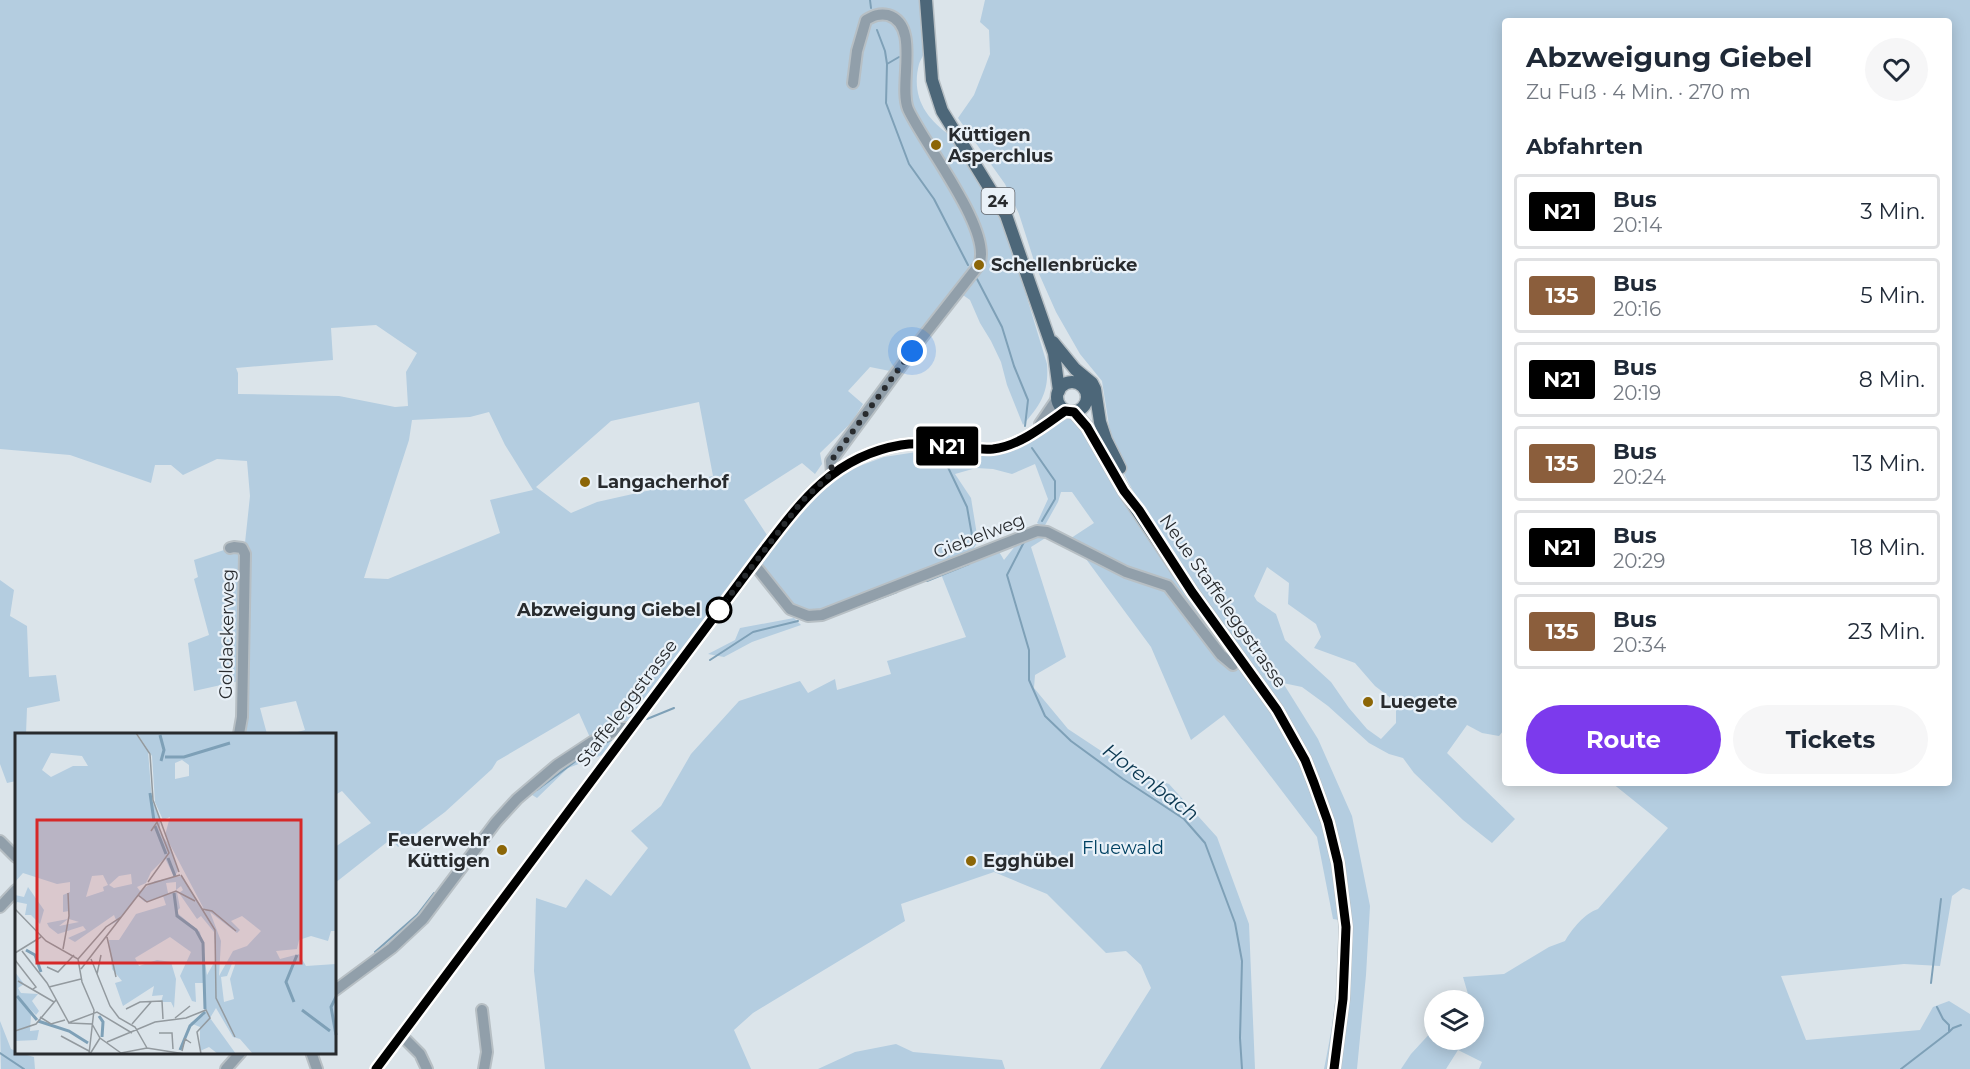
<!DOCTYPE html>
<html lang="de">
<meta charset="utf-8">
<style>
:root{--surface:#fff;--page:#f6f6f7;--text:#1f2937;--muted:#747a83;--line:#e0e1e3;--accent:#7c3aed}
body{margin:0;font-family:Montserrat,sans-serif;background:var(--page);color:var(--text);height:100vh;display:flex;flex-direction:column;font-size:22px;white-space:nowrap}
*{box-sizing:border-box;margin:0}
p{font-size:20px;color:var(--muted)}
.icon{flex:none;width:33px;height:33px;fill:none;stroke:currentColor;stroke-width:2;stroke-linecap:round;stroke-linejoin:round}
.map{position:relative;flex:1;overflow:hidden}
.sheet{position:absolute;left:1502px;top:18px;width:450px;height:768px;display:flex;flex-direction:column;background:var(--surface);border-radius:6px;box-shadow:0 3px 15px #0003}
.sheet>*{flex:none}
.badge{padding:0 12px;border-radius:4px;font-size:21px;line-height:39px}
.tools{position:absolute;left:1424px;top:990px;display:grid;gap:12px}
.tools a{display:grid;place-items:center;width:60px;height:60px;border-radius:50%;background:var(--surface);box-shadow:0 3px 15px #0003;font-size:30px}
.you{position:absolute;width:30px;height:30px;margin:-15px;border:4px solid #fff;border-radius:50%;background:#1a73e8;box-shadow:0 0 0 9px #1a73e833}
.map>.badge{position:absolute;translate:-50% -50%;box-shadow:0 0 0 3px #fff}
h2{padding:0 24px;font-size:22px;line-height:54px}
.round{display:grid;place-items:center;flex:none;width:63px;height:63px;border-radius:32px;background:var(--page)}
.overview{display:flex;align-items:center;justify-content:space-between;height:102px;padding:0 24px}
h1{font-size:28px;font-weight:700;line-height:45px}
.primary-button{display:flex;gap:12px;margin-top:auto;padding:12px 24px}
.primary-button a{flex:1;height:69px;border-radius:36px;background:var(--accent);color:#fff;font-size:24px;font-weight:700;line-height:69px;text-align:center}
.primary-button a+a{background:var(--page);color:var(--text)}
ul{padding:0;list-style:none}
li{display:flex;align-items:center;gap:18px;height:75px;margin:0 12px 9px;padding:0 12px;border:3px solid var(--line);border-radius:6px}
li div{flex:1}
li b{display:block;font-size:22px}
li em{font-style:normal}
li .badge{min-width:66px;font-weight:700;text-align:center}
.map>svg:first-child{display:block}
.green{fill:#b4cde0;fill-rule:evenodd}
.lines{fill:none;stroke-linecap:round;stroke-linejoin:round}
.stream{stroke:#7ea0b7;stroke-width:2}
.minor-casing{stroke:#b7bfc4;stroke-width:14}
.major-casing{stroke:#b7bfc4;stroke-width:15}
.minor{stroke:#919faa;stroke-width:10}
.major{stroke:#4d6779;stroke-width:12}
.line-casing{stroke:#fff;stroke-width:14}
.line{stroke:#000;stroke-width:9}
.walk{stroke:#282b2e;stroke-width:6;stroke-dasharray:0 10.8}
.poi-dot{fill:#8c6607;stroke:#e9f1f8;stroke-width:2}
.stop-dot{fill:#fff;stroke:#000;stroke-width:3}
.labels{text-anchor:middle;stroke-width:4.5;stroke-linejoin:round;paint-order:stroke}
.shield{fill:#e9f1f8;stroke:#62666b;stroke-width:1.5}
.shield-label{font-size:16px;font-weight:bold;fill:#282b2e}
.poi-label{font-size:18px;font-weight:bold;fill:#282b2e;stroke:#e9f1f8;text-anchor:start}
.street-label{font-size:18px;fill:#282b2e;stroke:#e9f1f8}
.stop-label{font-size:18px;font-weight:bold;fill:#282b2e;stroke:#e9f1f8;text-anchor:end}
.park-label{font-size:18px;fill:#004162;stroke:#e9f1f8}
.water-label{font-size:20px;font-style:italic;fill:#0a3750;stroke:#e9f1f8}
.inset-river{fill:none;stroke:#7ea0b7;stroke-width:3}
.inset-road{fill:none;stroke:#939a9f;stroke-width:1.5}
.view{fill:#d62828;fill-opacity:0.15;stroke:#d62828;stroke-width:3}
.inset-edge{fill:none;stroke:#282b2e;stroke-width:3}
</style>
<div class="map">
<svg width="1970" height="1069" viewBox="0 0 1970 1069">
<rect width="100%" height="100%" fill="#dbe4ea"/>
<path class="green" d="M0 0H921C922 14 927 32 925 47 925 53 921 59 919 64 911 96 925 118 951 136L997 210 1014 255 1047 364C1049 392 1041 404 1023 425L1007 385 1001 362 991 341 980 323 970 300 953 288 890 371 870 367 848 391 863 404 852 422 820 453 822 464 815 474 802 463 744 500 767 535 846 471 884 457 936 449 1009 452 1035 440 1058 420 1076 418 1107 466 1269 690 1170 552 1140 504 1122 470 1110 432 1102 381 1080 354 1056 312 1036 267 1019 214 1005 184 958 118 974 95 990 54 989 30 980 22 985 0H1970V890L1963 888 1952 896 1940 966 1904 964 1781 976 1806 1040 1920 1030 1933 1007 1949 1001 1970 1014V1069H1479L1482 1062 1458 1050 1446 1069H1401L1411 1054 1434 1029V1040H1473V1000H1462L1468 994 1463 977 1504 974 1549 947 1565 941C1572 929 1585 913 1598 909L1668 828 1612 783H1948V21H1504V730L1499 736 1482 733 1467 725 1447 753 1515 819 1492 843 1463 820 1414 773 1403 758 1389 754 1369 743 1328 706 1302 687 1283 683 1318 739 1352 816 1370 906 1366 975 1357 1069H1324C1334 1021 1341 969 1339 920L1333 919 1317 837 1224 715 1191 740 1151 647 1086 559 1062 544 1094 523 1072 492H1061L1058 502 1044 527 1037 523 1048 499 1035 464 1012 474 993 469 976 468 955 474 971 498 978 541 973 550H998L1004 560 1028 530 1047 537 1031 547 1066 657 1035 675 1034 688 1068 729 1133 772 1169 784 1217 837 1249 924 1255 1069H1100L1151 988 1141 965 1126 951 1106 953 1047 894 994 872 901 904 905 921 753 1013 734 1030 751 1069H545L534 971 536 898 566 908 586 879 611 896 648 848 631 831 661 806 691 754 739 701 800 681 808 693 835 679 837 690 891 674 887 661 966 637 939 569 822 615 790 609 754 565 633 718 621 728 592 742 579 713 497 761 492 769 445 812 398 847 391 839 335 883V847L371 823 342 791 335 795 334 734H290L305 730 296 701 260 708 267 734H241L239 681 194 691 188 643 209 635 194 579 198 577 194 560 245 543 250 496 247 461 217 459 183 475 171 465H155L151 483 70 455 0 449ZM376 325 417 353 406 372 408 406 395 407 339 396 238 394V373L236 368 333 360 331 328ZM699 402 713 476 597 502 571 513 536 487 611 421ZM489 412 505 445 533 490 490 500 500 533 388 579 364 578 409 440 412 420 470 417ZM1267 567 1289 583 1288 604 1316 624 1321 637 1314 648 1355 663 1375 686 1396 702V723L1381 739 1367 729 1349 708 1331 682 1285 640 1276 614 1257 601 1254 596Z
M0 580 14 590 10 616 27 626 29 677 56 675 60 701 27 708 26 734H16V781L7 783 0 764Z
M794 618 801 625 752 642 724 657 708 654 735 640 740 628Z
M614 734 605 754 568 768 537 798 529 793 581 753Z
M0 1021 11 1049 16 1051V1052L34 1057 35 1069H1Z
M896 1044 913 1052 1002 1060 1005 1069H818L855 1052Z"/>
<g class="lines">
<path class="stream" d="M870 0 871 8
M877 30 885 51 887 64 886 103 909 164 934 199 968 265
M887 64 899 57
M977 279 1002 327 1014 366 1028 400 1025 426
M1032 448 1055 481V499L1042 521
M944 459 967 507 973 541
M1025 540 1007 575 1029 650V680L1045 716 1071 741 1123 779 1184 819 1205 843 1235 923 1242 961 1240 1038 1242 1069
M927 581 969 564
M833 616 897 592
M710 660 753 632 798 621
M647 719 674 708
M537 790 577 760 611 740
M375 952 417 915 434 893
M1931 983 1941 899
M1949 1032 1953 1028 1961 1025
M0 1053 24 1069
M1901 1069 1949 1032V1025L1943 1019 1937 1007"/>
<defs>
<path id="minor" d="M1040 424 1057 399
M832 473 831 461 921 339 979 265C994 231 923 143 908 109 898 85 921 25 888 15 879 13 873 16 866 20L857 51 853 83
M230 548 234 547 242 548 245 554 242 717 239 734
M754 564 790 609 808 616 822 615 1037 531 1047 532 1126 572 1168 586 1221 655 1233 665
M0 841 16 857
M0 907 16 890
M334 991 392 948 423 919 496 822 517 799 557 765 592 742 621 728H630
M482 1010 487 1052 484 1069
M402 1036 420 1054 427 1069
M311 1052 317 1069
M226 1069 241 1052
M376 1069 764 550C802 500 835 456 901 445 919 442 938 445 956 447 968 448 981 450 993 449 1019 446 1044 426 1065 411"/>
<path id="major" d="M926 0 932 80 942 111 1006 215 1054 353 1059 391
M1053 342 1075 369 1092 383 1095 389 1100 422 1106 440 1120 468
M1057 397a15 15 0 1 1 30 0a15 15 0 1 1-30 0Z
M1074 412 1087 427 1124 491 1192 592 1277 710 1305 760 1314 783 1328 822 1338 863 1346 927 1343 999 1334 1069"/>
</defs>
<use href="#minor" class="minor-casing"/>
<use href="#major" class="major-casing"/>
<use href="#minor" class="minor"/>
<use href="#major" class="major"/>
</g>
<g class="lines">
<defs>
<path id="line" d="M376 1069 764 550C802 500 835 456 901 445 919 442 938 445 956 447 968 448 981 450 993 449 1019 446 1044 426 1065 411L1074 412 1087 427 1124 491 1139 510 1192 592 1277 710 1305 760 1314 783 1328 822 1338 863 1346 927 1343 999 1334 1069"/>
</defs>
<use href="#line" class="line-casing"/>
<use href="#line" class="line"/>
<path class="walk" d="M719 610 802 501 832 473 831 461 912 351"/>
</g>
<g class="poi-dot">
<circle cx="936" cy="145" r="6"/>
<circle cx="979" cy="265" r="6"/>
<circle cx="585" cy="482" r="6"/>
<circle cx="1368" cy="702" r="6"/>
<circle cx="502" cy="850" r="6"/>
<circle cx="971" cy="861" r="6"/>
</g>
<circle class="stop-dot" cx="719" cy="610" r="12"/>
<g class="labels">
<rect class="shield" x="981.5" y="188" width="33" height="26" rx="4.5"/>
<g class="shield-label">
<text x="998" y="207">24</text>
</g>
<g class="poi-label">
<text x="948" y="141">Küttigen<tspan x="948" dy="21">Asperchlus</tspan></text>
<text x="991" y="271">Schellenbrücke</text>
<text x="597" y="488">Langacherhof</text>
<text x="1380" y="708">Luegete</text>
<text x="490" y="846" text-anchor="end">Feuerwehr<tspan x="490" dy="21">Küttigen</tspan></text>
<text x="983" y="867">Egghübel</text>
</g>
<g class="street-label">
<text transform="translate(979 536) rotate(-21)" y="6">Giebelweg</text>
<text transform="translate(1223 601) rotate(55)" y="6">Neue Staffeleggstrasse</text>
<text transform="translate(227 634) rotate(-89)" y="6">Goldackerweg</text>
<text transform="translate(627 703) rotate(-53)" y="6">Staffeleggstrasse</text>
</g>
<g class="stop-label">
<text x="701" y="616">Abzweigung Giebel</text>
</g>
<g class="park-label">
<text x="1123" y="854">Fluewald</text>
</g>
<g class="water-label">
<text transform="translate(1151 782) rotate(37)" y="7">Horenbach</text>
</g>
</g>
<g transform="translate(15 733)">
<rect width="321" height="321" fill="#dbe4ea"/>
<path d="M0 0H120L133 18 137 68 145 84V99L156 115 163 138 159 144 150 125 136 139 131 150 122 154 125 158 140 148 166 143 191 180 150 102 155 84 148 87 140 69 137 23 122 0H321V198H316L313 208 296 203 284 207 282 216 261 218 265 226 284 221 291 233 321 231V321H238L225 306 218 304 201 275 195 285 221 321H203L194 314 185 318V294L175 290 189 282V250H180L181 269 177 268 165 243 176 219 155 204 120 225 124 233 142 227 156 229 161 246 159 275 156 269H146L148 262 137 263 139 253 108 273 100 250 107 248 97 236 94 207H104L121 181 151 172 148 163 130 169 123 163 103 188 93 193 101 187 99 182 60 209 53 205 71 197 68 193 43 201 34 194 32 190 53 186 44 193 64 189 54 186V178L48 179V162L55 159V149L42 151 8 140 0 149ZM36 20 67 23 73 33H58L36 44 27 37ZM167 27 174 32V43L160 46V30ZM116 141 117 151 99 155 94 152 104 143ZM88 142 93 152 88 154 89 158 71 164 77 143ZM161 149V157L166 153 168 157 164 160 182 186 186 183 199 199 201 226 192 242 185 199 161 179 165 175 162 159 153 160 151 150ZM195 179 222 200 225 197 216 188 227 183 246 198 232 213 218 218 204 243 206 208ZM218 228 221 229 215 246 219 266 209 269 206 244 212 243ZM13 154 29 177 25 191 16 182H10L12 171 2 169 0 174V162L9 164ZM0 239 9 251 3 255 6 260 23 261 17 268 24 278 21 282 9 270 16 282 15 298 24 297 22 307 0 308Z" fill="#b4cde0" fill-rule="evenodd"/>
<path class="inset-river" d="M145 2 149 17 146 28M150 24H169L215 10M135 60 139 88M140 93 151 121M153 125 160 143M159 160 162 183 181 197 188 210 190 276M11 217 20 222 26 239M2 263 22 287M279 269 271 249 282 222M287 277 315 298M84 283 88 289 87 304M23 288 54 298 73 310M321 302 316 274 321 264M165 317 175 293 190 279"/>
<path class="inset-road" d="M121 0 135 21 138 67 164 139M166 142 200 197 201 265 220 304M133 149 154 120 142 89 136 98M123 162 132 169 161 158 180 168M0 176 31 208 63 226 67 249 79 277 74 321M187 176 197 178 221 198M92 204 101 244M48 216 54 183 53 160M7 218 32 250 54 290 77 291 85 305 106 320 132 315 170 321M0 220 26 204M63 226 91 194 106 184M76 226 95 273 104 285 120 294 132 315M0 227 21 254 18 256M32 234 43 239 59 222M66 236 131 152 165 142M82 241 86 222M3 248 39 269M34 254 66 246M111 276 125 269 147 268 148 286M25 284 36 291 50 287M160 285 175 273M53 290 82 279 117 300M117 291 136 269M0 298 21 291 41 267M144 300H157L158 316M46 303 74 318M92 309 140 289 171 285 191 277 195 285 182 299 186 321M167 318 170 306 176 310M75 321 85 305"/>
<path class="view" d="M22 87H286V230H22Z"/>
<rect width="321" height="321" class="inset-edge"/>
</g>
</svg>
<div class="tools">
<a><svg class="icon" aria-label="layers" viewBox="0 0 24 24"><path d="M12 4l9 5-9 5-9-5zM3 14l9 5 9-5"/></svg></a>
</div>
<div class="you" style="left:912px;top:351px"></div>
<b class="badge" style="left:947px;top:446px;background:#000;color:#fff">N21</b>
<section class="sheet">
<div class="overview"><div><h1>Abzweigung Giebel</h1><p>Zu Fuß · 4 Min. · 270 m</p></div><a class="round"><svg class="icon" aria-label="heart" viewBox="0 0 24 24"><path d="M12 20l-8-8c-3-5 5-10 8-4 3-6 11-1 8 4z"/></svg></a></div>
<h2>Abfahrten</h2>
<ul>
<li><span class="badge" style="background:#000;color:#fff">N21</span><div><b>Bus</b><p>20:14</p></div><em>3 Min.</em></li>
<li><span class="badge" style="background:#8b5e3c;color:#fff">135</span><div><b>Bus</b><p>20:16</p></div><em>5 Min.</em></li>
<li><span class="badge" style="background:#000;color:#fff">N21</span><div><b>Bus</b><p>20:19</p></div><em>8 Min.</em></li>
<li><span class="badge" style="background:#8b5e3c;color:#fff">135</span><div><b>Bus</b><p>20:24</p></div><em>13 Min.</em></li>
<li><span class="badge" style="background:#000;color:#fff">N21</span><div><b>Bus</b><p>20:29</p></div><em>18 Min.</em></li>
<li><span class="badge" style="background:#8b5e3c;color:#fff">135</span><div><b>Bus</b><p>20:34</p></div><em>23 Min.</em></li>
</ul>
<div class="primary-button"><a>Route</a><a>Tickets</a></div>
</section>
</div>
